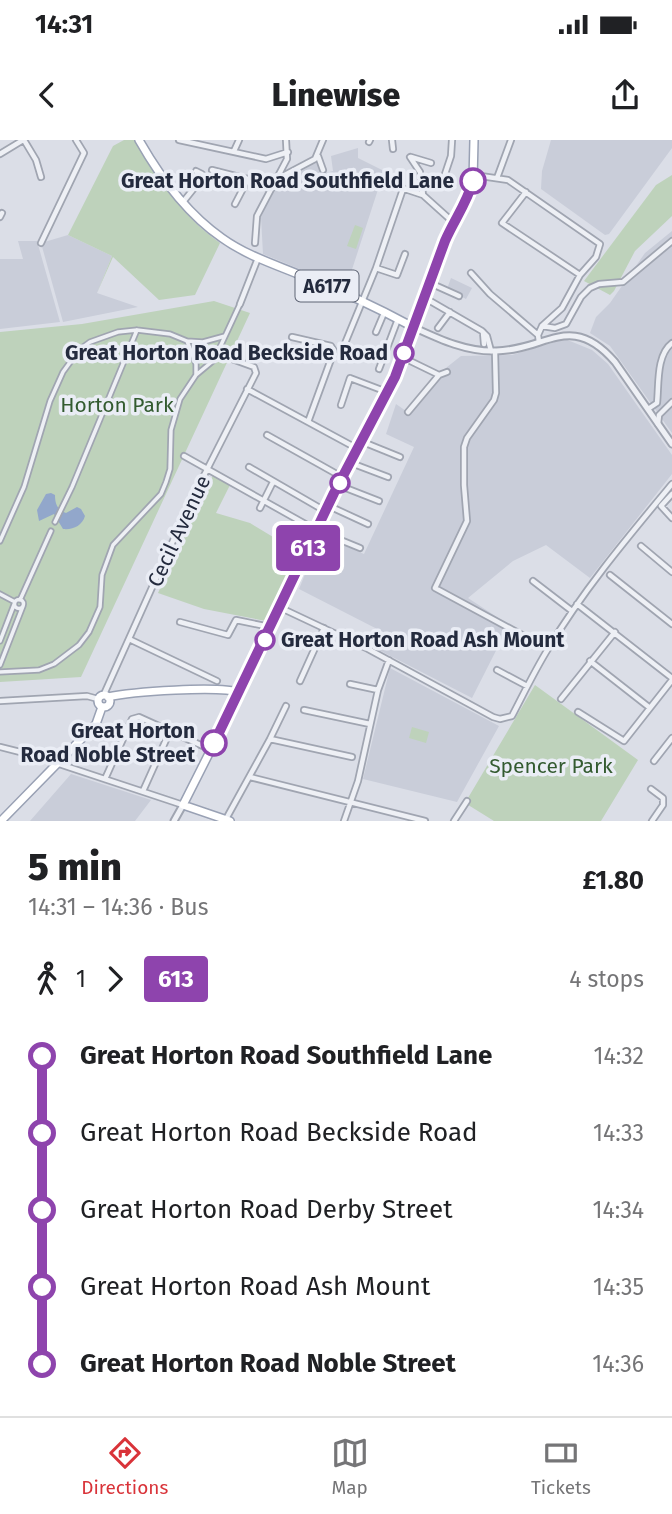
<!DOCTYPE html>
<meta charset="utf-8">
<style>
:root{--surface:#fff;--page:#f6f6f6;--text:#202124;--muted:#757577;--line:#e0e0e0;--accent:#d93339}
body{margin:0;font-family:"Fira Sans",sans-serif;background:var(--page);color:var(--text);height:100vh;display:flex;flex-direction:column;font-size:26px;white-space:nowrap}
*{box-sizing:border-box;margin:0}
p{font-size:23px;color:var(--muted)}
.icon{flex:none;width:38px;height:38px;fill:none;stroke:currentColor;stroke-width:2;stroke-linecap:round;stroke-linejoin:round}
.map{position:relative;height:681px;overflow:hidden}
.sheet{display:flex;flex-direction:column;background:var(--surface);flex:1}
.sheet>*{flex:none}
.badge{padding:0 14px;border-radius:5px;font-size:24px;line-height:46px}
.map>.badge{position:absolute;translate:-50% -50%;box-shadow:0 0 0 4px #fff}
.legs{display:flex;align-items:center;gap:10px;height:77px;padding:0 28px;font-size:23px}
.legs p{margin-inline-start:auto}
.summary{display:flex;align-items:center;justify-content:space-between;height:119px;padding:0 28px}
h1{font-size:38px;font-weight:800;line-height:52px}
ul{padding:0 28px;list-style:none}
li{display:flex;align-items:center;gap:24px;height:77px;font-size:26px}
li i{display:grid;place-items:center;width:10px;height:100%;margin:0 9px;background:currentColor}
li i::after{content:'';width:18px;height:18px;margin:-9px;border:5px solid;border-radius:50%;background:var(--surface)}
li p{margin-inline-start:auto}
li:first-child i{background:linear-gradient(#0000 50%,currentColor 0)}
li:last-child i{background:linear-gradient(currentColor 50%,#0000 0)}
.status{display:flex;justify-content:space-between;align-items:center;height:49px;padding:0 35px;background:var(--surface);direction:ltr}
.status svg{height:19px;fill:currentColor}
header{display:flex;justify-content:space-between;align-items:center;height:91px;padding:0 28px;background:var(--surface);font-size:32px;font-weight:800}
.tabs{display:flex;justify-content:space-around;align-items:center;height:98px;border-top:2px solid var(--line);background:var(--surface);font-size:19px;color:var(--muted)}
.tabs a{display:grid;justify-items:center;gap:4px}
.tabs .selected{color:var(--accent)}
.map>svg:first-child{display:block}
.built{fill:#c9cdd9}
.green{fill:#bed2bb}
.water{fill:#92a7cb}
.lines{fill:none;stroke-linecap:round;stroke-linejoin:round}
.pedestrian-casing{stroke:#a0a5b1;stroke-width:7}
.minor-casing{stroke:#a0a5b1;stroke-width:8}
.tertiary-casing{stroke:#a0a5b1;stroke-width:9}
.primary-casing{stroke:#99a1b4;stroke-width:10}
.pedestrian{stroke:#eef0f5;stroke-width:3.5}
.minor{stroke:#eef0f5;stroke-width:4.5}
.tertiary{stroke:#eef0f5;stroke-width:5}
.primary{stroke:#fff;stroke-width:7}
.line-1-casing{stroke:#fff;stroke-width:16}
.line-1{stroke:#8e44ad;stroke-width:10}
.stop-1-dot{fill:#fff;stroke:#8e44ad;stroke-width:3.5}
.labels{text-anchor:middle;stroke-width:7;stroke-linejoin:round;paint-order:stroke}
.shield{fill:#eaedf5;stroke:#5f6575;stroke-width:2}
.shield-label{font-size:19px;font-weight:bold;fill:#242b3e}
.stop-label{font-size:21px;font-weight:bold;fill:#242b3e;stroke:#eaedf5;text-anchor:end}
.park-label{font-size:21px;fill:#335b30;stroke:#eaedf5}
.street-label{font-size:21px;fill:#242b3e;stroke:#eaedf5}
</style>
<div class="status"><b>14:31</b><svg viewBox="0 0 49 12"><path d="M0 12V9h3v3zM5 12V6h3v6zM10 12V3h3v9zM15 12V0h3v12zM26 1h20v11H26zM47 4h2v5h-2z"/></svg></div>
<header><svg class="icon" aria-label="back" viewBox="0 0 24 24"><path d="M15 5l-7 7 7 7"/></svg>Linewise<svg class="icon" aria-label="share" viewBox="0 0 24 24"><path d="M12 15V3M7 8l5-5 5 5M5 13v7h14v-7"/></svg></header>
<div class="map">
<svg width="672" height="681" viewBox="0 0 672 681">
<rect width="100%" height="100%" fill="#dbdee7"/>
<path class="built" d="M551 0H672V8L609 94 605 95 541 49 542 31Z
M358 8V18L384 31 346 148 263 114 261 77 275 47 316 22 322 34 333 31 331 16Z
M672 91V293L610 206 590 193 596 177 610 163 645 113Z
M68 95 112 116 97 153 138 167 63 182 41 103Z
M18 101H37L60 182 0 189V119H23Z
M451 138 472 148 466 159 447 149Z
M565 199 592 210 608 224 672 315V334L590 438 546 405 513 421 468 458 509 485 472 558 373 507 383 492 299 449 321 395 364 414 414 307 386 294 396 264 406 271 437 235 461 216 512 215Z
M390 528 499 586 457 662 363 639Z
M71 634 151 660 135 681H30Z"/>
<path class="green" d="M124 0H135C159 40 182 76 220 103L195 155 159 160 113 117 97 153 112 116 68 95 113 6Z
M672 35V76L635 111 614 151 610 155 584 141 656 45Z
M355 85 363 88 356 109 347 106Z
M214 161 250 173 81 537 0 542V192L82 184Z
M213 335 230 345 216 373 250 383 298 412 266 481 204 469 158 453Z
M535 545 638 620 601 681H494L465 663Z
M412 587 429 592 426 603 409 598Z"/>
<path class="water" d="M51 353 55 355C55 363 57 370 66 373L77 367 81 369 85 376C82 386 73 390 63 389L54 374 39 381 37 370 46 354Z"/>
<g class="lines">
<defs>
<path id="pedestrian" d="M187 201 196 224V235
M55 382 72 347 137 190
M0 401 24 347 50 261 63 232 79 210 90 202 118 192 137 190 170 194 187 201 203 202 225 196
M0 454 15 462 0 501
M14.5 464a4.5 4.5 0 1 1 9 0a4.5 4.5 0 1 1-9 0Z
M20 460 51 391
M0 525 23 466
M0 532 39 530 54 524 79 505 89 492 100 467 102 435 113 405 161 354 166 342 170 329 171 290 180 259 196 235 214 220 240 164"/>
<path id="minor" d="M24 0 36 20 41 37
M179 0 266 19 288 12
M392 0 393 9
M369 2 370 0
M234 11 239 0
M0 14 23 0
M318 16 323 30
M410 17 420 32 423 55 453 82
M411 17 431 23
M212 30 272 45
M445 34 451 16 452 0
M474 35 508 40 600 104 596 117 580 135 562 168 542 186 538 195 539 202
M279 38 315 19 323 0
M497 38 511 0
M384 42 423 55
M526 52 502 83 580 135
M183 62 199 42 202 34 196 31
M235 64 248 39
M0 77 2 73
M41 103 84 13 76 0
M255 103 257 76 287 19 286 0
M376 128 397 135 405 114
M471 133 490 154 538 195
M430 143 459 156
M425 158 482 191 487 196 491 211
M240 164 258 118
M542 186 555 188 566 184 581 157 590 148 599 144 623 142 672 101
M438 188 450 172
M376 192 384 173
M483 192 484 204
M292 197 331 206 334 211 308 282
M495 211 496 253 494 260 467 298 464 307V345L467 381 435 448 548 509
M341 213 376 128 403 49
M402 217 439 235 447 232
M379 229 398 179
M247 249 358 309
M341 265 350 238 387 252
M648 269 657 263C659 245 656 215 672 203
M408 272 439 235
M658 284 659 275 672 262
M267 295 342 337
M363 302 400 317
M184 316 316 390 360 408
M351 323 388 337
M249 327 325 371
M338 345 379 361
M672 354 661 366 672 378
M329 366 368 384
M260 368 273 342
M641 406 672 432
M610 435 672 484
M533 441 572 471
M577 464 672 538
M281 468 368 509 493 577 500 579 512 576C524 553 535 530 548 509 584 449 628 397 672 344
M180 482 228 495 236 480 270 487
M129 499 217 541
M590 521 650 568
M497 530 527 546
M300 541 324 488
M350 544 378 550
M105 552 190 363 256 233 254 227 232 219
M561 559 615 492
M0 561 87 556 98 559
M304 570 370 584
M578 572 624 601 672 540
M270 599 352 617
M0 607 32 615 183 665
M654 621 672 598
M250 637 425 681
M105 639 132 579 139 577 205 607
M651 649 663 658V665L652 681
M143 651 170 591
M226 679 270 599 286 566
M344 681 358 641 378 550 389 520
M454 681 467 661"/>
<path id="tertiary" d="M413 187C439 199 466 212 496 211 547 210 571 171 615 222L672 304
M174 681 183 665"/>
<path id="primary" d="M139 0C160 37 186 73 222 98 247 116 277 125 305 137 342 151 378 168 413 187
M98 561a6 6 0 1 1 12 0a6 6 0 1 1-12 0Z
M108 557C130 552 221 545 240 553
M1 681 96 584 102 567
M230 681 183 665 246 540 338 345 395 237 449 90 469 56 473 41 474 0"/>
</defs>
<use href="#pedestrian" class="pedestrian-casing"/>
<use href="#minor" class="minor-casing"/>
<use href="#tertiary" class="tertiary-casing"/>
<use href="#primary" class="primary-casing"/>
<use href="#pedestrian" class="pedestrian"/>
<use href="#minor" class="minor"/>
<use href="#tertiary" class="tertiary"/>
<use href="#primary" class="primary"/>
</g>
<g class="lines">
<defs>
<path id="line-1" d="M214 603 334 353 395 237 445 101C454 80 467 63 473 41"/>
</defs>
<use href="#line-1" class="line-1-casing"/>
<use href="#line-1" class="line-1"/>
</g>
<g class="stop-1-dot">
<circle cx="473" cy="41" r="12"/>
<circle cx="404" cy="213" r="9"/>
<circle cx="340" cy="343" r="9"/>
<circle cx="265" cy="500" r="9"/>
<circle cx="214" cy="603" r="12"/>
</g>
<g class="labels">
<rect class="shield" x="295.5" y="130.5" width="63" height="31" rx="5"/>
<g class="shield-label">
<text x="327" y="153">A6177</text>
</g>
<g class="stop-label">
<text x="454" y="48">Great Horton Road Southfield Lane</text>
<text x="388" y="220">Great Horton Road Beckside Road</text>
<text x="281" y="507" text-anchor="start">Great Horton Road Ash Mount</text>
<text x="195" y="598">Great Horton<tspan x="195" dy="24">Road Noble Street</tspan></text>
</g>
<g class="park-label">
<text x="117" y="272">Horton Park</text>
<text x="551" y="633">Spencer Park</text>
</g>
<g class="street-label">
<text transform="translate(179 391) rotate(-65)" y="7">Cecil Avenue</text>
</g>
</g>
</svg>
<b class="badge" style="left:308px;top:408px;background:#8e44ad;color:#fff">613</b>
</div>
<section class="sheet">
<div class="summary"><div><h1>5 min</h1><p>14:31 – 14:36 · Bus</p></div><b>£1.80</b></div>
<div class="legs"><svg class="icon" aria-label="walk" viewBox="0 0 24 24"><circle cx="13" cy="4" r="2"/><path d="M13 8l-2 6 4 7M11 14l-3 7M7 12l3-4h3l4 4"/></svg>1<svg class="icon" aria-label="forward" viewBox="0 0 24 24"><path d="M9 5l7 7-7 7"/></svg><b class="badge" style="background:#8e44ad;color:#fff">613</b><p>4 stops</p></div>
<ul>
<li><i style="color:#8e44ad"></i><b>Great Horton Road Southfield Lane</b><p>14:32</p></li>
<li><i style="color:#8e44ad"></i><span>Great Horton Road Beckside Road</span><p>14:33</p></li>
<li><i style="color:#8e44ad"></i><span>Great Horton Road Derby Street</span><p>14:34</p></li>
<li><i style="color:#8e44ad"></i><span>Great Horton Road Ash Mount</span><p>14:35</p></li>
<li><i style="color:#8e44ad"></i><b>Great Horton Road Noble Street</b><p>14:36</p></li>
</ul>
</section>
<nav class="tabs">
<a class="selected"><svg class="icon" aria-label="directions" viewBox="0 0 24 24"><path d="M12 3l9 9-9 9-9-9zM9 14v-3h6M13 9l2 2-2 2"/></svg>Directions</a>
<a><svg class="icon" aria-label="map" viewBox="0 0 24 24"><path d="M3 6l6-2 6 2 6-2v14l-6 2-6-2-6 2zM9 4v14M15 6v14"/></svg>Map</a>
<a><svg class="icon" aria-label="tickets" viewBox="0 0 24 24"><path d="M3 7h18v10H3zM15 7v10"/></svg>Tickets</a>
</nav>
